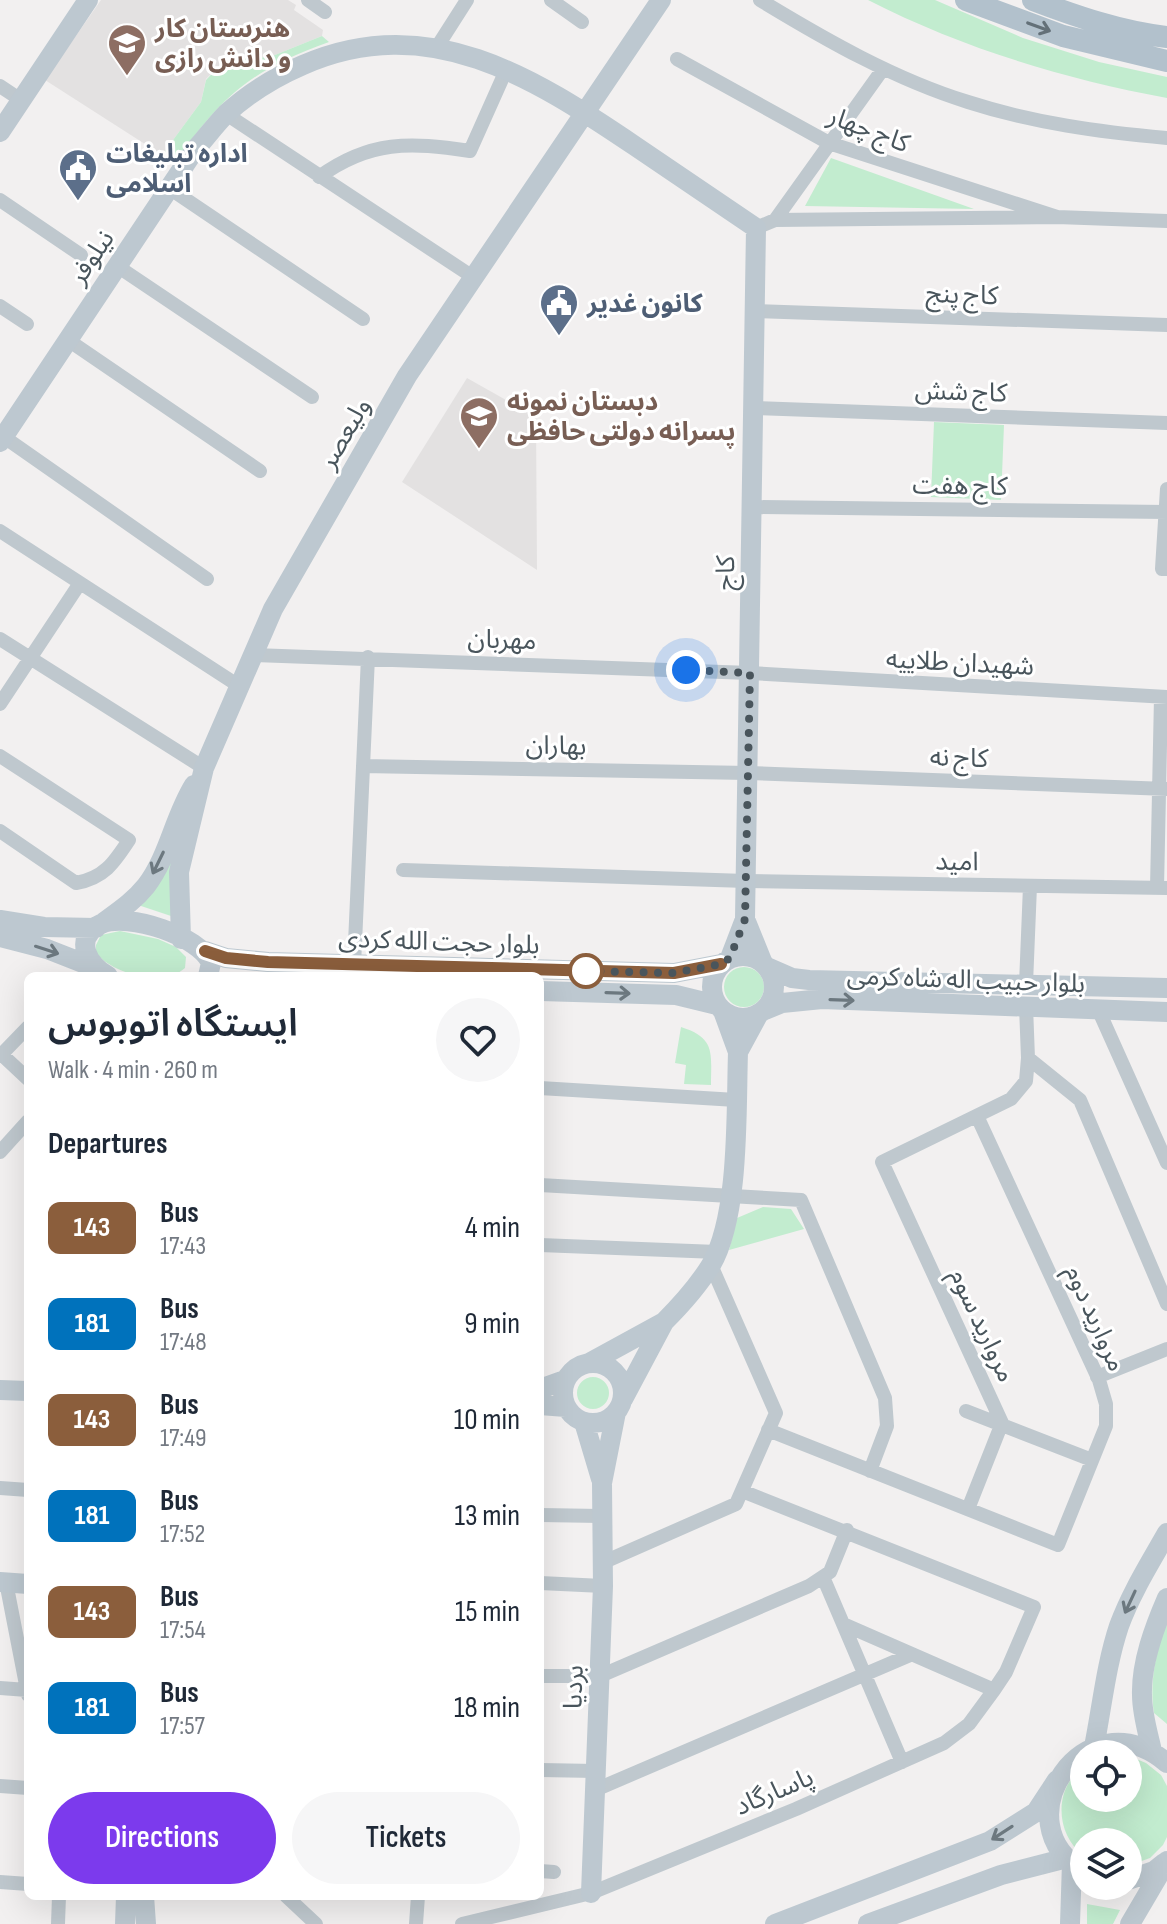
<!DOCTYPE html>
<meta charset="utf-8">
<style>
:root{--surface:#fff;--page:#f6f6f7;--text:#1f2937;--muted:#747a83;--accent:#7c3aed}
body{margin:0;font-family:"Sofia Sans Condensed","Noto Sans Arabic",sans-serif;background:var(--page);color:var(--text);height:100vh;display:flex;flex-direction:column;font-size:30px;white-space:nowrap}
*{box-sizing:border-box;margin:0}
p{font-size:26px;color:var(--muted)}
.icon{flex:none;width:44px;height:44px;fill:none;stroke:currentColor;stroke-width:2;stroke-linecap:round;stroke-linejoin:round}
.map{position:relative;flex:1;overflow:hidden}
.details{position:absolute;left:24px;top:972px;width:520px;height:928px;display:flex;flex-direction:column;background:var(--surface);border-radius:12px;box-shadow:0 8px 32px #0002}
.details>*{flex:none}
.badge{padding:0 16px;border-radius:12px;font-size:28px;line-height:52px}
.buttons{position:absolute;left:1070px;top:1740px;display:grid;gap:16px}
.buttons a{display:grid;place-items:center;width:72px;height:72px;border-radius:50%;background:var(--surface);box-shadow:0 8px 32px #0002;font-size:40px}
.you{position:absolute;width:40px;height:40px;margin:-20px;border:6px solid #fff;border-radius:50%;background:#1a73e8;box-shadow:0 0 0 12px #1a73e833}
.map>.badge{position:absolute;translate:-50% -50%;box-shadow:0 0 0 4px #fff}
h2{padding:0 24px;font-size:30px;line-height:72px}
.round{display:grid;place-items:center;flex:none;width:84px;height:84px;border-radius:42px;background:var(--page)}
.overview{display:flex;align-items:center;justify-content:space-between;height:136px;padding:0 24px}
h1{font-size:38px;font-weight:600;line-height:60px}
.action{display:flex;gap:16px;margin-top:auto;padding:16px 24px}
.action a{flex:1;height:92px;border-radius:48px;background:var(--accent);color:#fff;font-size:32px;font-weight:600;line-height:92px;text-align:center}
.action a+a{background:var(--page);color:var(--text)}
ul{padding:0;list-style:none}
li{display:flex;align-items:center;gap:24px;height:96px;padding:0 24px}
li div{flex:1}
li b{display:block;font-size:30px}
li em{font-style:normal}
li .badge{min-width:88px;font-weight:700;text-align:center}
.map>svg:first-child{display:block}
.education{fill:#e3e1e1}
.grass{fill:#c2eccf}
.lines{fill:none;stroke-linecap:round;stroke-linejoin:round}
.street{stroke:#bfc8ce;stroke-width:14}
.secondary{stroke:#bdc8d0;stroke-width:20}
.primary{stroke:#b2c1cc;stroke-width:22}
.oneway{stroke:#637078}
.oneway2{stroke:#6c787f}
.line-casing{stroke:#fff;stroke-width:18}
.line{stroke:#8b5e3c;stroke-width:12}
.walk{stroke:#49555c;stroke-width:8;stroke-dasharray:0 14.4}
.stop-dot{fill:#fff;stroke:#8b5e3c;stroke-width:4}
.labels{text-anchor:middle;stroke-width:6;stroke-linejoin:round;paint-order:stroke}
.education-label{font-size:26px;font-weight:bold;fill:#785e54;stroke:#fff;text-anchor:start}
.street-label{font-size:26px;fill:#49555c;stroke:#fff}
.service-label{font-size:26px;font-weight:bold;fill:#4e5e75;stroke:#fff;text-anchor:start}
</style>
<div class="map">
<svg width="1167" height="1924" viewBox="0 0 1167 1924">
<rect width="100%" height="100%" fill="#f2f0f0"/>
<path class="education" d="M101 0H288L296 5 294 10 323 30 322 36 270 57 226 59 206 79 201 102 162 155 45 80Z
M467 378 536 417 537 570 402 482Z"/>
<path class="grass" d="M868 0H935L1023 38 1099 62 1167 77V98C1064 79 962 48 868 0Z
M322 36 329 42C251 70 223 95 175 162L162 155 201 102 206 80 226 59 270 57Z
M831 158 974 209 805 206Z
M934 422 1004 425 1001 500 931 497Z
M172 853 170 894 174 917 138 905Z
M120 931 158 939 176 947 186 957 185 968C163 988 113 974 96 953V945L101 935Z
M724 987a20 20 0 1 1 40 0a20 20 0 1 1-40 0Z
M681 1027C716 1038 711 1053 711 1085L684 1084 686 1065 675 1063Z
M763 1207 791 1209 804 1229 729 1250 737 1218Z
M577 1393a16 16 0 1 1 32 0a16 16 0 1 1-32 0Z
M1167 1622V1724L1154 1713C1149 1684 1156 1648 1167 1622Z
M1129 1756 1146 1763 1161 1775 1167 1786V1837L1163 1845 1150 1858 1128 1866V1842H1084V1856C1055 1834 1053 1788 1084 1766V1798H1128Z
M1087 1904 1120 1910 1113 1924H1087Z"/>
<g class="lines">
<path class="street" d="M308 0 325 12
M551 0 582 22
M760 0C826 40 894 79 968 102 1033 123 1100 132 1167 138
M437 47 467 0
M677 59 829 143 1057 217
M0 86 21 100
M226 114 473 277
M319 177C370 140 410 142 470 151L507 68
M169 188 363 319
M0 200 81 255
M775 220 1057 217 1167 221
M756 228 775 220 883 69
M117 266 312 397
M0 306 27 324
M755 311 1167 325
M68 340 260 471
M753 408 1167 423
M4 437 207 579
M1167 489 1162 569H1167
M752 507 1167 512
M0 531 239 686
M0 639 204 768
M252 655 750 673 1167 697
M0 704 80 583
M0 756 129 840C114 863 104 878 76 883L0 831
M363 766 748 773 1167 789
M403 870 746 881 1167 888
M1157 888 1161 697
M354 965 368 657
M1026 984 1030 886
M1098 1009 1167 1163
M0 1053 28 1079
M0 1056 28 1027
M1028 1058 1080 1100 1167 1304
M540 1088 736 1100
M0 1152 28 1121
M540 1185 801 1200 885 1398 887 1426 870 1471
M540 1245 717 1252
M1097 1377 1167 1349
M966 1411 1092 1460
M768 1430 1058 1545 1106 1426V1404L1099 1380 977 1116
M0 1488 28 1490
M968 1509 1002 1423 882 1162 1011 1099 1026 1081 1028 1058 1026 1006
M540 1515 601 1516
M604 1562 736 1504 776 1413 711 1265
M823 1577 902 1762
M6 1582 28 1695
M540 1583 603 1586
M843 1624 994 1690
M540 1676H600L809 1586 830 1572 847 1530
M0 1688 27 1690
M540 1770 596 1771
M0 1786 28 1788
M595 1790 910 1655
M540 1871 554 1872
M0 1882 28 1884
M286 1896 316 1924
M58 1924 59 1896
M416 1924 418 1896
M462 1924 591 1893 796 1809 944 1743 969 1724 994 1690 1006 1672 1034 1607 742 1491"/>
<path class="secondary" d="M0 132 88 0
M0 442 194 151C205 139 215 125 226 114 249 93 275 77 303 65 428 10 533 77 635 146 675 173 716 201 756 228L745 919
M0 920 44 927 96 928
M104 922C119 911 134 901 146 886 169 856 174 817 194 785
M0 937 47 949 93 967
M181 939 179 872 204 768 273 609 407 376 661 0
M205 951 226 958 268 962 674 973 721 964
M712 987a31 31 0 1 1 62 0a31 31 0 1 1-62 0Z
M730 958 745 919 762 961
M769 968 792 978 809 980 1167 988
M108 976C88 966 72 937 101 924 128 912 200 936 211 963L208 976
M540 991 676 995 717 1005
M765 1010 782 1003 822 999 1167 1012
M723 1011 738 1052 758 1015
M664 1322C681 1305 698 1286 711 1265 740 1215 736 1110 738 1052
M563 1393a30 30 0 1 1 60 0a30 30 0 1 1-60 0Z
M589 1363 664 1322 623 1399
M540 1389 565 1380
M0 1390 28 1391
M540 1405 566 1407
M584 1422 601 1479
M0 1582 28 1584
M1094 1747C1102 1707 1106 1665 1119 1626 1131 1593 1150 1563 1167 1533
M1152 1751C1148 1733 1142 1714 1142 1695 1141 1663 1154 1628 1167 1598
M1084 1871C1000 1824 1084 1693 1167 1763
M1128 1880 1154 1871 1164 1863
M591 1893 603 1586 602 1483 616 1412
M144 1896 146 1924
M125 1924 126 1896
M775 1924 990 1841 1036 1812 1057 1780
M868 1924 1001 1875 1067 1858
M1070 1924 1072 1862
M1130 1924 1167 1861"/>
<path class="primary" d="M966 0 1063 36 1167 61
M1033 0C1075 16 1121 32 1167 37"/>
</g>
<defs><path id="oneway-shaft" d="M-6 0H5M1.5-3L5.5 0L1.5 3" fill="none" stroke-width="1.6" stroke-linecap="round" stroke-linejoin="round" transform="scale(2)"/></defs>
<use class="oneway" href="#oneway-shaft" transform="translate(1039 27) rotate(20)"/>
<g class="oneway2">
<use href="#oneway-shaft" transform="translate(158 863) rotate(116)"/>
<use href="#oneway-shaft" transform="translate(47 950) rotate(18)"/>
<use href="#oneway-shaft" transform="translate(618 993) rotate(2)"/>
<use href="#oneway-shaft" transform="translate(842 1000) rotate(2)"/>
<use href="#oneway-shaft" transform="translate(1130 1602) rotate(115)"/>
<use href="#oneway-shaft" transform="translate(1002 1833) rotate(147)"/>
</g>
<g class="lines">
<defs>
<path id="line" d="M205 951 226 958 268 962 674 973 721 964"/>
</defs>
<use href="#line" class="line-casing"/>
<use href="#line" class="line"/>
<path class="walk" d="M586 971 674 973 721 964 730 958 745 919 750 673 686 670"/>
</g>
<defs>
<symbol id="school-pin" viewBox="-11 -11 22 30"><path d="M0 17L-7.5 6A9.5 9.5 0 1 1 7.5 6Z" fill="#8d6e63" stroke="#fff"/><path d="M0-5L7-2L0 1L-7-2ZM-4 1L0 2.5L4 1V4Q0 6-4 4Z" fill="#fff"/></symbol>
<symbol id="civic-pin" viewBox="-11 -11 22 30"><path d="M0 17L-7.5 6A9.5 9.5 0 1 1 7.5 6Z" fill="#5c6f8a" stroke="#fff"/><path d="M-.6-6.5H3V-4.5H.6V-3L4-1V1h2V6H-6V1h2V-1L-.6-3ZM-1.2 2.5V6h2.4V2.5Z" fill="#fff"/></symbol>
</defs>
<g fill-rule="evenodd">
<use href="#school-pin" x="105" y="21" width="44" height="60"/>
<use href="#civic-pin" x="56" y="146" width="44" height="60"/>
<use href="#civic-pin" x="537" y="281" width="44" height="60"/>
<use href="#school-pin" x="457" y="394" width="44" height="60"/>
</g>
<circle class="stop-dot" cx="586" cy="971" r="16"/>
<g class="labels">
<g class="education-label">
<text x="155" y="37">هنرستان کار<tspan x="155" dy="30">و دانش رازی</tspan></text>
<text x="507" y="410">دبستان نمونه<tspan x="507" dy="30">پسرانه دولتی حافظی</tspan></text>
</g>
<g class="street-label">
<text transform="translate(869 129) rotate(21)" y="9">کاج چهار</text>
<text transform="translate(91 257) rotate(-56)" y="9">نیلوفر</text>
<text transform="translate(962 294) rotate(2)" y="9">کاج پنج</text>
<text transform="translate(961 391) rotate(2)" y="9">کاج شش</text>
<text transform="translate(344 433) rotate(-60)" y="9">ولیعصر</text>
<text transform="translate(960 485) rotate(1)" y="9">کاج هفت</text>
<text transform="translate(725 573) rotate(-89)" y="9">کاج</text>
<text transform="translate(502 639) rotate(2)" y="9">مهربان</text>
<text transform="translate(960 662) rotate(3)" y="9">شهیدان طلاییه</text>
<text transform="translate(556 745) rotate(1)" y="9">بهاران</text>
<text transform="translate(959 757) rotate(2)" y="9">کاج نه</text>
<text transform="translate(957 861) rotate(1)" y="9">امید</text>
<text transform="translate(439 941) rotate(2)" y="9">بلوار حجت الله کردی</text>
<text transform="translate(966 979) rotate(2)" y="9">بلوار حبیب اله شاه کرمی</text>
<text transform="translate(1096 1318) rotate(66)" y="9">مروارید دوم</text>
<text transform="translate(983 1325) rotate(65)" y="9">مروارید سوم</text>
<text transform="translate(573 1687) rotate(-88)" y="9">بردیا</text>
<text transform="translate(774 1791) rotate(-23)" y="9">پاسارگاد</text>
</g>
<g class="service-label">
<text x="106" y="162">اداره تبلیغات<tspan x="106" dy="30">اسلامی</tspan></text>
<text x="587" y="312">کانون غدیر</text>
</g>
</g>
</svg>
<div class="buttons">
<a><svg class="icon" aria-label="locate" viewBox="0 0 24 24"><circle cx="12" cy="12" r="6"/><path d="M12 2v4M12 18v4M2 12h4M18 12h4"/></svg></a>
<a><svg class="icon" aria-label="layers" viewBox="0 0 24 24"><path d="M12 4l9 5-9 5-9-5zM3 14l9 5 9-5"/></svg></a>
</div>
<div class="you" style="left:686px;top:670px"></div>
<section class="details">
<div class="overview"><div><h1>ایستگاه اتوبوس</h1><p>Walk · 4 min · 260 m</p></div><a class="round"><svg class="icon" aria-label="heart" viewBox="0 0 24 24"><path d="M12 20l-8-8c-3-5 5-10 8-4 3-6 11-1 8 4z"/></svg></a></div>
<h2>Departures</h2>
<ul>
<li><span class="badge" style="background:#8b5e3c;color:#fff">143</span><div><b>Bus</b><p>17:43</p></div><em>4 min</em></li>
<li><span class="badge" style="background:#0072bc;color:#fff">181</span><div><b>Bus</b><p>17:48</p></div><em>9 min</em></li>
<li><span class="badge" style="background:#8b5e3c;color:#fff">143</span><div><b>Bus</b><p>17:49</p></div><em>10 min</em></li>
<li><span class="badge" style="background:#0072bc;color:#fff">181</span><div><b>Bus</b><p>17:52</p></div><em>13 min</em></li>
<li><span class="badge" style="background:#8b5e3c;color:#fff">143</span><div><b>Bus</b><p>17:54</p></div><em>15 min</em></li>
<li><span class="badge" style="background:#0072bc;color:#fff">181</span><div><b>Bus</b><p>17:57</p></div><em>18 min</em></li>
</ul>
<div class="action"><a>Directions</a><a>Tickets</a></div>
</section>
</div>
